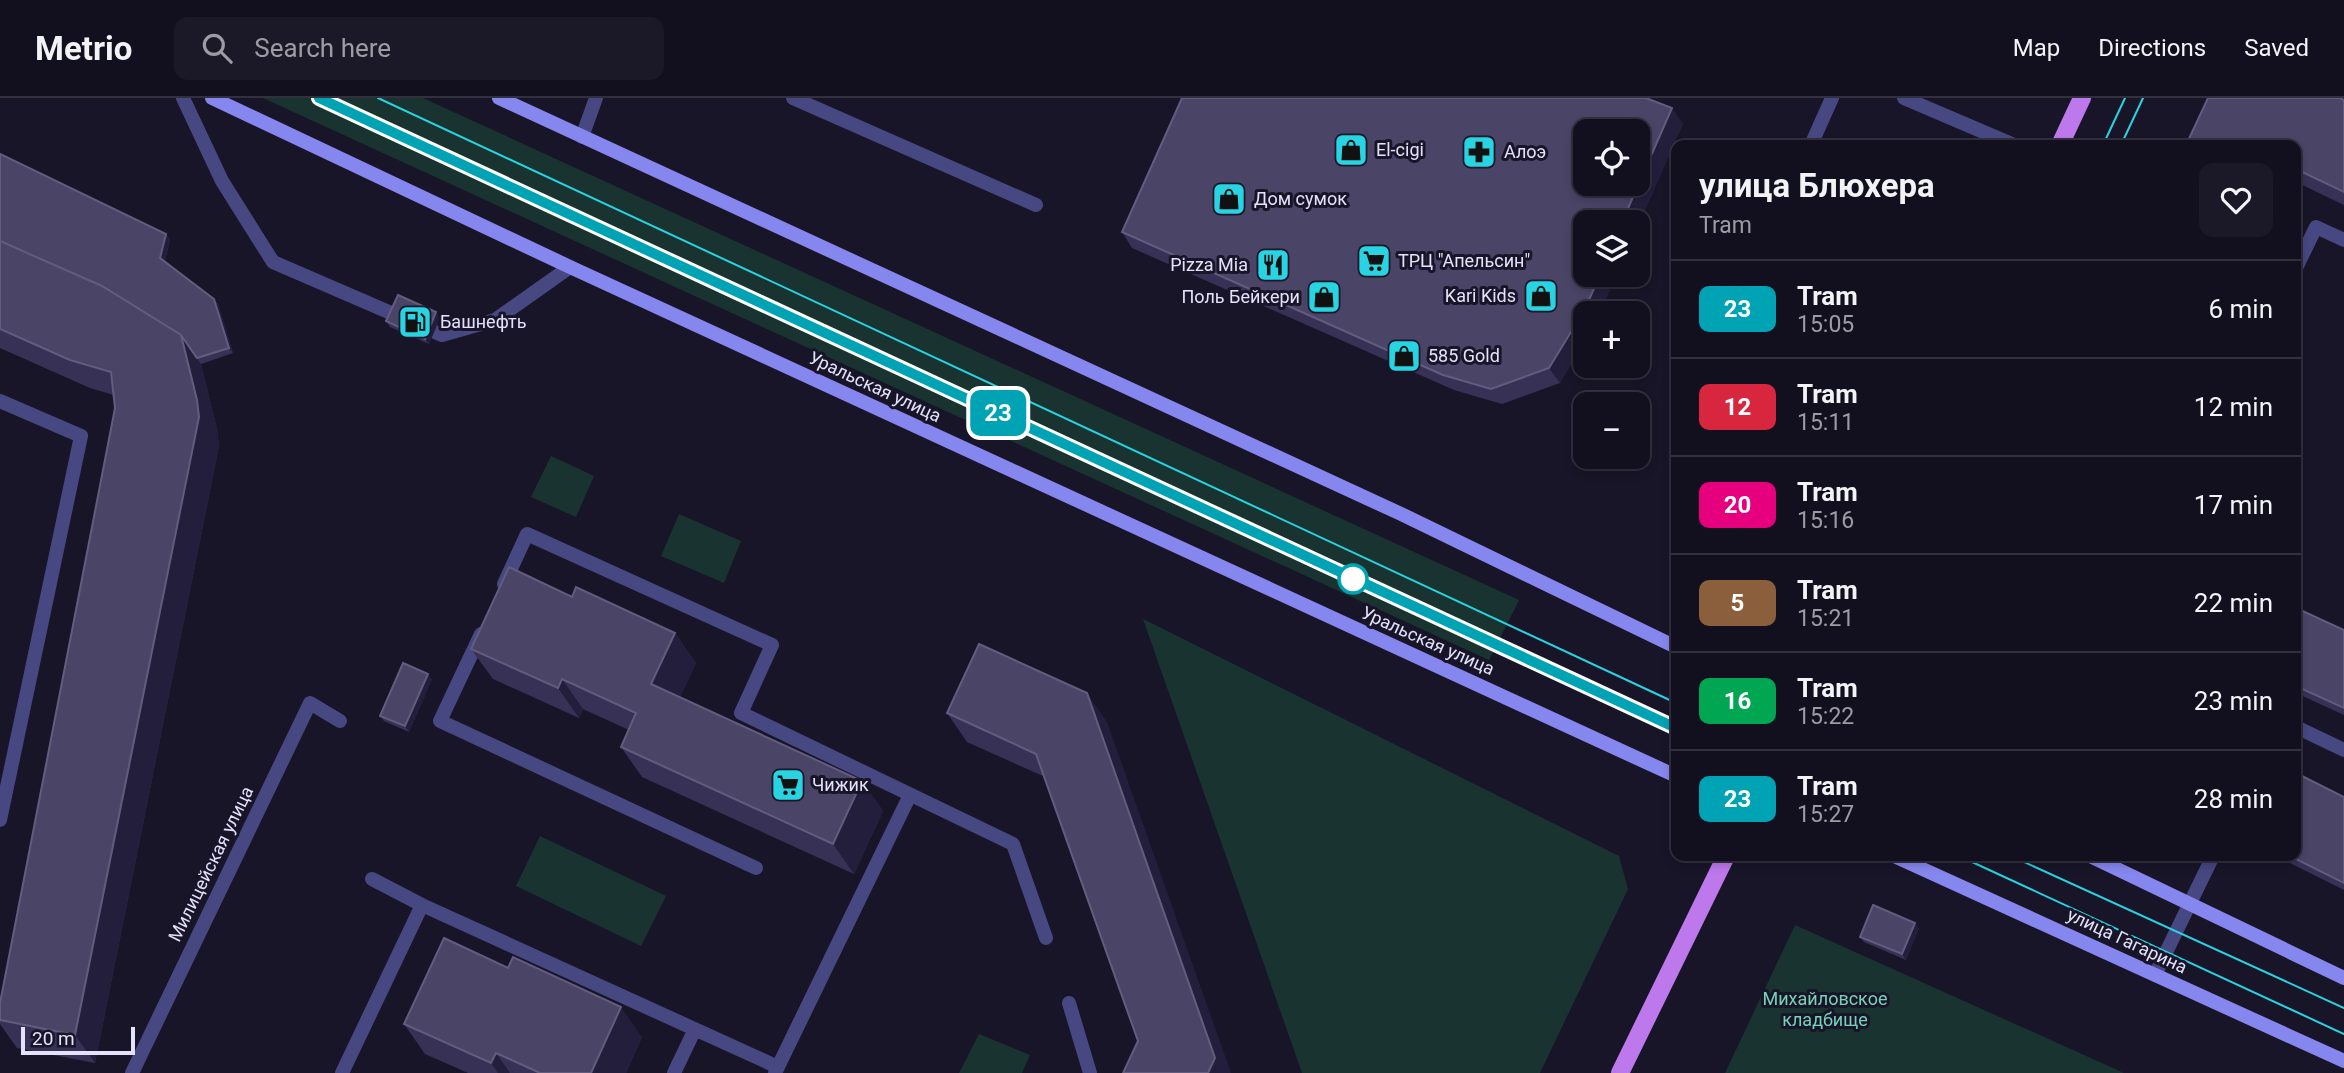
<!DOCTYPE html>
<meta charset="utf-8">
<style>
:root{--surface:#12101f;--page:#1b1928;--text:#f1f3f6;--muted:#9c9da4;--line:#31303d}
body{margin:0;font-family:Roboto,sans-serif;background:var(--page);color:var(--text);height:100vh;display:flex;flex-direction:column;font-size:26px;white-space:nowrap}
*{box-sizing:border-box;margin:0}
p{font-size:23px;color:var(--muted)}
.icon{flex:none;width:38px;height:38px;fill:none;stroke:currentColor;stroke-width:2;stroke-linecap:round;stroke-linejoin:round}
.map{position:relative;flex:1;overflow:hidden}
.panel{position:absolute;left:1671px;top:42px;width:630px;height:721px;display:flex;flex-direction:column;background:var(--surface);border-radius:14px;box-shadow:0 4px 10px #0003,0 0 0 2px var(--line)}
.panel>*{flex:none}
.badge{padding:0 14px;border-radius:10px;font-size:24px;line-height:46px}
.tools{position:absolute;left:1573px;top:21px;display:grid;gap:14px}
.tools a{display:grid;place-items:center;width:77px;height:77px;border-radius:14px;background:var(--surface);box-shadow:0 4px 10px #0003,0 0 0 2px var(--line);font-size:35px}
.scale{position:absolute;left:21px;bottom:18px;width:114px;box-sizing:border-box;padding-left:7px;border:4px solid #e4e2fb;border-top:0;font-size:19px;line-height:24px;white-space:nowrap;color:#e4e2fb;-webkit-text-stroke:5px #181529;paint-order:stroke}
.map>.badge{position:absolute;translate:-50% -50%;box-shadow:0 0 0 4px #fff}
.round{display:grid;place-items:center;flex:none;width:74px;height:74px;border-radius:14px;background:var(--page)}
.summary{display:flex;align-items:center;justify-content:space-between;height:119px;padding:0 28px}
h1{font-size:33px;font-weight:700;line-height:52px}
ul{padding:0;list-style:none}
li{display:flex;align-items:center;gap:21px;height:98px;padding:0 28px;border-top:2px solid var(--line)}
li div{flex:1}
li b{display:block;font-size:26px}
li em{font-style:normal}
li .badge{min-width:77px;font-weight:700;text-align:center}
header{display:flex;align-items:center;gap:42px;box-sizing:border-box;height:98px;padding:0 35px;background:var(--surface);border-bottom:2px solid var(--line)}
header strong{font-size:33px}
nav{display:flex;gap:38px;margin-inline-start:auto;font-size:24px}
.search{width:490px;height:63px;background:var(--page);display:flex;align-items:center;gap:18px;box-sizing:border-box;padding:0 24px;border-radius:14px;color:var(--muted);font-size:26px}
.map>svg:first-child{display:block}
.green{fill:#193331}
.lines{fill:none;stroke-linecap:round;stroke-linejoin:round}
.service{stroke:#474782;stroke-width:14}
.secondary{stroke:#8687ee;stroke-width:14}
.primary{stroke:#bd78ec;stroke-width:18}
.tram{stroke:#28d4e1;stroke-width:2}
.wall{fill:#373155}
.shaded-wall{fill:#231e3c}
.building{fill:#4a4466;stroke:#625d7e;stroke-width:2;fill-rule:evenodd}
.line-casing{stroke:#fff;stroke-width:16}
.line{stroke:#00a3b4;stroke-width:10}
.stop-dot{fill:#fff;stroke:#00a3b4;stroke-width:3.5}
.labels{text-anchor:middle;stroke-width:6;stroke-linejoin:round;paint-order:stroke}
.poi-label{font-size:18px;fill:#e4e2fb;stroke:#181529;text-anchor:start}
.street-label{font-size:18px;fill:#e4e2fb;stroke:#181529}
.park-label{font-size:18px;fill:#76d2b8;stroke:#181529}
</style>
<header>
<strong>Metrio</strong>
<div class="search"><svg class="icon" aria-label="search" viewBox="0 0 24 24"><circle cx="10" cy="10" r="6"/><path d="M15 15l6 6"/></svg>Search here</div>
<nav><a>Map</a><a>Directions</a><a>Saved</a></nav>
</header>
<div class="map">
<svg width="2344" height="975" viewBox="0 0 2344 975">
<rect width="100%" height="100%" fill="#181529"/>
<path class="green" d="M263 0H423L1519 502 1489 562Z
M551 358 594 378 576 419 531 399Z
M679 416 741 443 724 485 661 458Z
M1143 521 1619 758 1628 791 1540 975H1302Z
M540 738 666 798 641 848 516 788Z
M1795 827 2124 975H1725Z
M979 936 1030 957 1022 975H959Z"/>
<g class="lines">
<path class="service" d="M183 0 222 83 273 164 442 237 495 222 570 169
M793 0 1036 107
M1904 0 2014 47
M582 39 596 0
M1811 47 1832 0
M2296 170 2316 129 2344 142
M0 303 81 338 0 722
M504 486 527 436 772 547 741 615 1013 746 1046 840
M481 536 440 623 756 770
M2296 629 2344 652
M372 781 422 807
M2155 877 2213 758
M1069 905 1090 975
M132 975 310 605 340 623
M342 975 422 807 778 969
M674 975 695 931
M775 975 910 697"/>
<path class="secondary" d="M212 0 570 169 1676 678
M499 0 1399 415 1676 549
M1894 758 2344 963
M2090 758 2344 880"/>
<path class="primary" d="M2060 47 2082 0
M1620 975 1726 758"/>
<path class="tram" d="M319 0 1676 630
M378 0 1676 605
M2103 47 2125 0
M2121 47 2143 0
M1959 758 2344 936
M2011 758 2344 910"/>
</g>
<path class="wall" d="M2344 2V107L2296 84V47Z
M1683 26 1560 285 1502 306 1454 292 1132 150 1122 134Z
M0 56 166 136 170 142 165 163 214 201 218 206 233 255 201 266 217 331 219 348 95 965 17 950 0 926V905L115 310 114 297 90 290 0 250Z
M440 220 429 246 390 229 386 223Z
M2296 510 2344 532V617L2296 595Z
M675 535 696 565 680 599 862 683 883 713 854 776 642 679 621 649 629 632 583 611 579 620 493 581 471 551Z
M432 581 409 634 384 623 380 618Z
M947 615 1107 624 1138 943 1045 679 967 644Z
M2344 699V792L2276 758H2296Z
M1919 830 1906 862 1864 844 1860 839Z
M404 926 642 939 626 975H468L425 956Z"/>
<path class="shaded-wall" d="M1672 10 1683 26 1638 129V124H1622Z
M166 136 170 142 164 165 160 160Z
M1600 177H1617L1600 215H1586V243L1560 285 1549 270Z
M214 201 218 206 233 255 229 250Z
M436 214 440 220 429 246 425 241Z
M181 237 201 266 217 331 219 348 95 965 75 937Z
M675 535 696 565 672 616 651 586Z
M428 576 432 581 409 634 405 628Z
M562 581 583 611 579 620 558 590Z
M1087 595 1107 624 1231 975H1208Z
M862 683 883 713 854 776 833 746Z
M1915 825 1919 830 1906 862 1902 856Z
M621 909 642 939 626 975H591Z
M496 955 510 975H498L491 965Z"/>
<path class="building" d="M1182 0H1646L1672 10 1622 124H1586V177H1600L1585 211 1549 270 1491 291 1443 277 1122 134ZM1586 33H1638V86H1586Z
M2208 0H2340L2344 2V94L2296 71V47H2186Z
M0 56 166 136 160 160 214 201 229 250 197 260 181 237 102 188 0 143Z
M0 143 102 188 181 237 197 302 199 319 75 937 0 922V905L115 310 111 274 70 262 0 231Z
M398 197 436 214 425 241 386 223Z
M509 469 572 499 576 489 675 535 651 586 862 683 833 746 621 649 636 615 562 581 558 590 471 551Z
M2296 510 2344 532V610L2296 588Z
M979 546 1087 595 1215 960 1208 975H1123L1138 943 1036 656 947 615Z
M403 565 428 576 405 628 380 618Z
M2296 675 2344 699V785L2290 758H2296Z
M1873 807 1915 825 1902 856 1860 839Z
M444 840 508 870 513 859 621 909 591 975H540L496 955 491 965 404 926Z"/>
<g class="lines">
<defs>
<path id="line" d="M319 0 1676 630"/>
</defs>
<use href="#line" class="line-casing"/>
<use href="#line" class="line"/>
</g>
<defs>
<symbol id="shop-square" viewBox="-11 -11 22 22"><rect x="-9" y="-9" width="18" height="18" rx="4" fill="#28d4e1" stroke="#181529"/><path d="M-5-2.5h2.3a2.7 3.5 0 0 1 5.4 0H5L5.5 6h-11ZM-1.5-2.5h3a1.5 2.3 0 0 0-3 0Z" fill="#111"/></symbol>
<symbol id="pharmacy-square" viewBox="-11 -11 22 22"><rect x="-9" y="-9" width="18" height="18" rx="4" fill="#28d4e1" stroke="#181529"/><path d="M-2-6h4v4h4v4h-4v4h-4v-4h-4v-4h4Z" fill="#111"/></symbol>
<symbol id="supermarket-square" viewBox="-11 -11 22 22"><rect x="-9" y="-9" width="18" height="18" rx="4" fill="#28d4e1" stroke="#181529"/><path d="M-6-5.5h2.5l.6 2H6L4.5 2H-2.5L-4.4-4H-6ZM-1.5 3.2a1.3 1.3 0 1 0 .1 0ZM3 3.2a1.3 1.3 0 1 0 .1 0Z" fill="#111"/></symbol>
<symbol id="restaurant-square" viewBox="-11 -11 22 22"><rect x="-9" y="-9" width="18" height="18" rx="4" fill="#28d4e1" stroke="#181529"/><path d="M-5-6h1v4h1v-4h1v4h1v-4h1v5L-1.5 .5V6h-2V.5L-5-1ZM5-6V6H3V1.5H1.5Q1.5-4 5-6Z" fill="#111"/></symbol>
<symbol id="fuel-square" viewBox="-11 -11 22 22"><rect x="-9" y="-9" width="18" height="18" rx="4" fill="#28d4e1" stroke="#181529"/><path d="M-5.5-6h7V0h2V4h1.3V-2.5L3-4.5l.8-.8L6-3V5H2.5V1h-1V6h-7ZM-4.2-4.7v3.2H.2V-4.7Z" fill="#111"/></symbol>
</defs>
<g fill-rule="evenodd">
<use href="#shop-square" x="1332" y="33" width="38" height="38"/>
<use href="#pharmacy-square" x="1460" y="35" width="38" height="38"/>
<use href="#shop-square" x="1210" y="82" width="38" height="38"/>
<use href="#supermarket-square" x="1355" y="144" width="38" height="38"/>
<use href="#restaurant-square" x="1254" y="148" width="38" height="38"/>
<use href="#shop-square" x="1522" y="179" width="38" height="38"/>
<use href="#shop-square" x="1305" y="180" width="38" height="38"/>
<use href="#fuel-square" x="396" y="205" width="38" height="38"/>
<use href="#shop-square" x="1385" y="239" width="38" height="38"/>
<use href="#supermarket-square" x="769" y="668" width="38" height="38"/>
</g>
<circle class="stop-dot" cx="1353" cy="481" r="14"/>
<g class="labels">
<g class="poi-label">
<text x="1376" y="58">El-cigi</text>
<text x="1504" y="60">Алоэ</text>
<text x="1254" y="107">Дом сумок</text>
<text x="1398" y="169">ТРЦ "Апельсин"</text>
<text x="1248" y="173" text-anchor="end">Pizza Mia</text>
<text x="1516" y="204" text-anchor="end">Kari Kids</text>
<text x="1300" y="205" text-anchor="end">Поль Бейкери</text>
<text x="440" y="230">Башнефть</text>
<text x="1428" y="264">585 Gold</text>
<text x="812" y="693">Чижик</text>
</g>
<g class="street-label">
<text transform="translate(875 289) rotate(25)" y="6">Уральская улица</text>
<text transform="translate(1428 543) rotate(24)" y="6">Уральская улица</text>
<text transform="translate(211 766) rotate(-64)" y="6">Милицейская улица</text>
<text transform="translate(2127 843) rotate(25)" y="6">улица Гагарина</text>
</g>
<g class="park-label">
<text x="1825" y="907">Михайловское<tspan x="1825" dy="21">кладбище</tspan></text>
</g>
</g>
</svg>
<div class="tools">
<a><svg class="icon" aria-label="locate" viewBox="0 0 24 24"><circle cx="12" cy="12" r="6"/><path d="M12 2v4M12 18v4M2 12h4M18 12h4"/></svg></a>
<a><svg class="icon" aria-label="layers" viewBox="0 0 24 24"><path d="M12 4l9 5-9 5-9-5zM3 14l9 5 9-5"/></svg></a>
<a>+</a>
<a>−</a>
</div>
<div class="scale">20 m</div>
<b class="badge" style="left:998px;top:315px;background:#00a3b4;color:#fff">23</b>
<section class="panel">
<div class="summary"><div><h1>улица Блюхера</h1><p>Tram</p></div><a class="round"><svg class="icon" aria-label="heart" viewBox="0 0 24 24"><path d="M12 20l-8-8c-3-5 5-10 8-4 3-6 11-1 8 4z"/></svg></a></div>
<ul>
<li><span class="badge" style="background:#00a3b4;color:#fff">23</span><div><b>Tram</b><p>15:05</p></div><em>6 min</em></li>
<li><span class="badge" style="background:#d7263d;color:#fff">12</span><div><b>Tram</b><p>15:11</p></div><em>12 min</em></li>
<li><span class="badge" style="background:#e6007e;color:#fff">20</span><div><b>Tram</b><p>15:16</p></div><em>17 min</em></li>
<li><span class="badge" style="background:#8b5e3c;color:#fff">5</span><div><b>Tram</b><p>15:21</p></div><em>22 min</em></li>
<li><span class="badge" style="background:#00a651;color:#fff">16</span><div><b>Tram</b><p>15:22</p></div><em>23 min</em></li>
<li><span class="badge" style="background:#00a3b4;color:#fff">23</span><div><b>Tram</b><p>15:27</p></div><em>28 min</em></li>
</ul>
</section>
</div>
